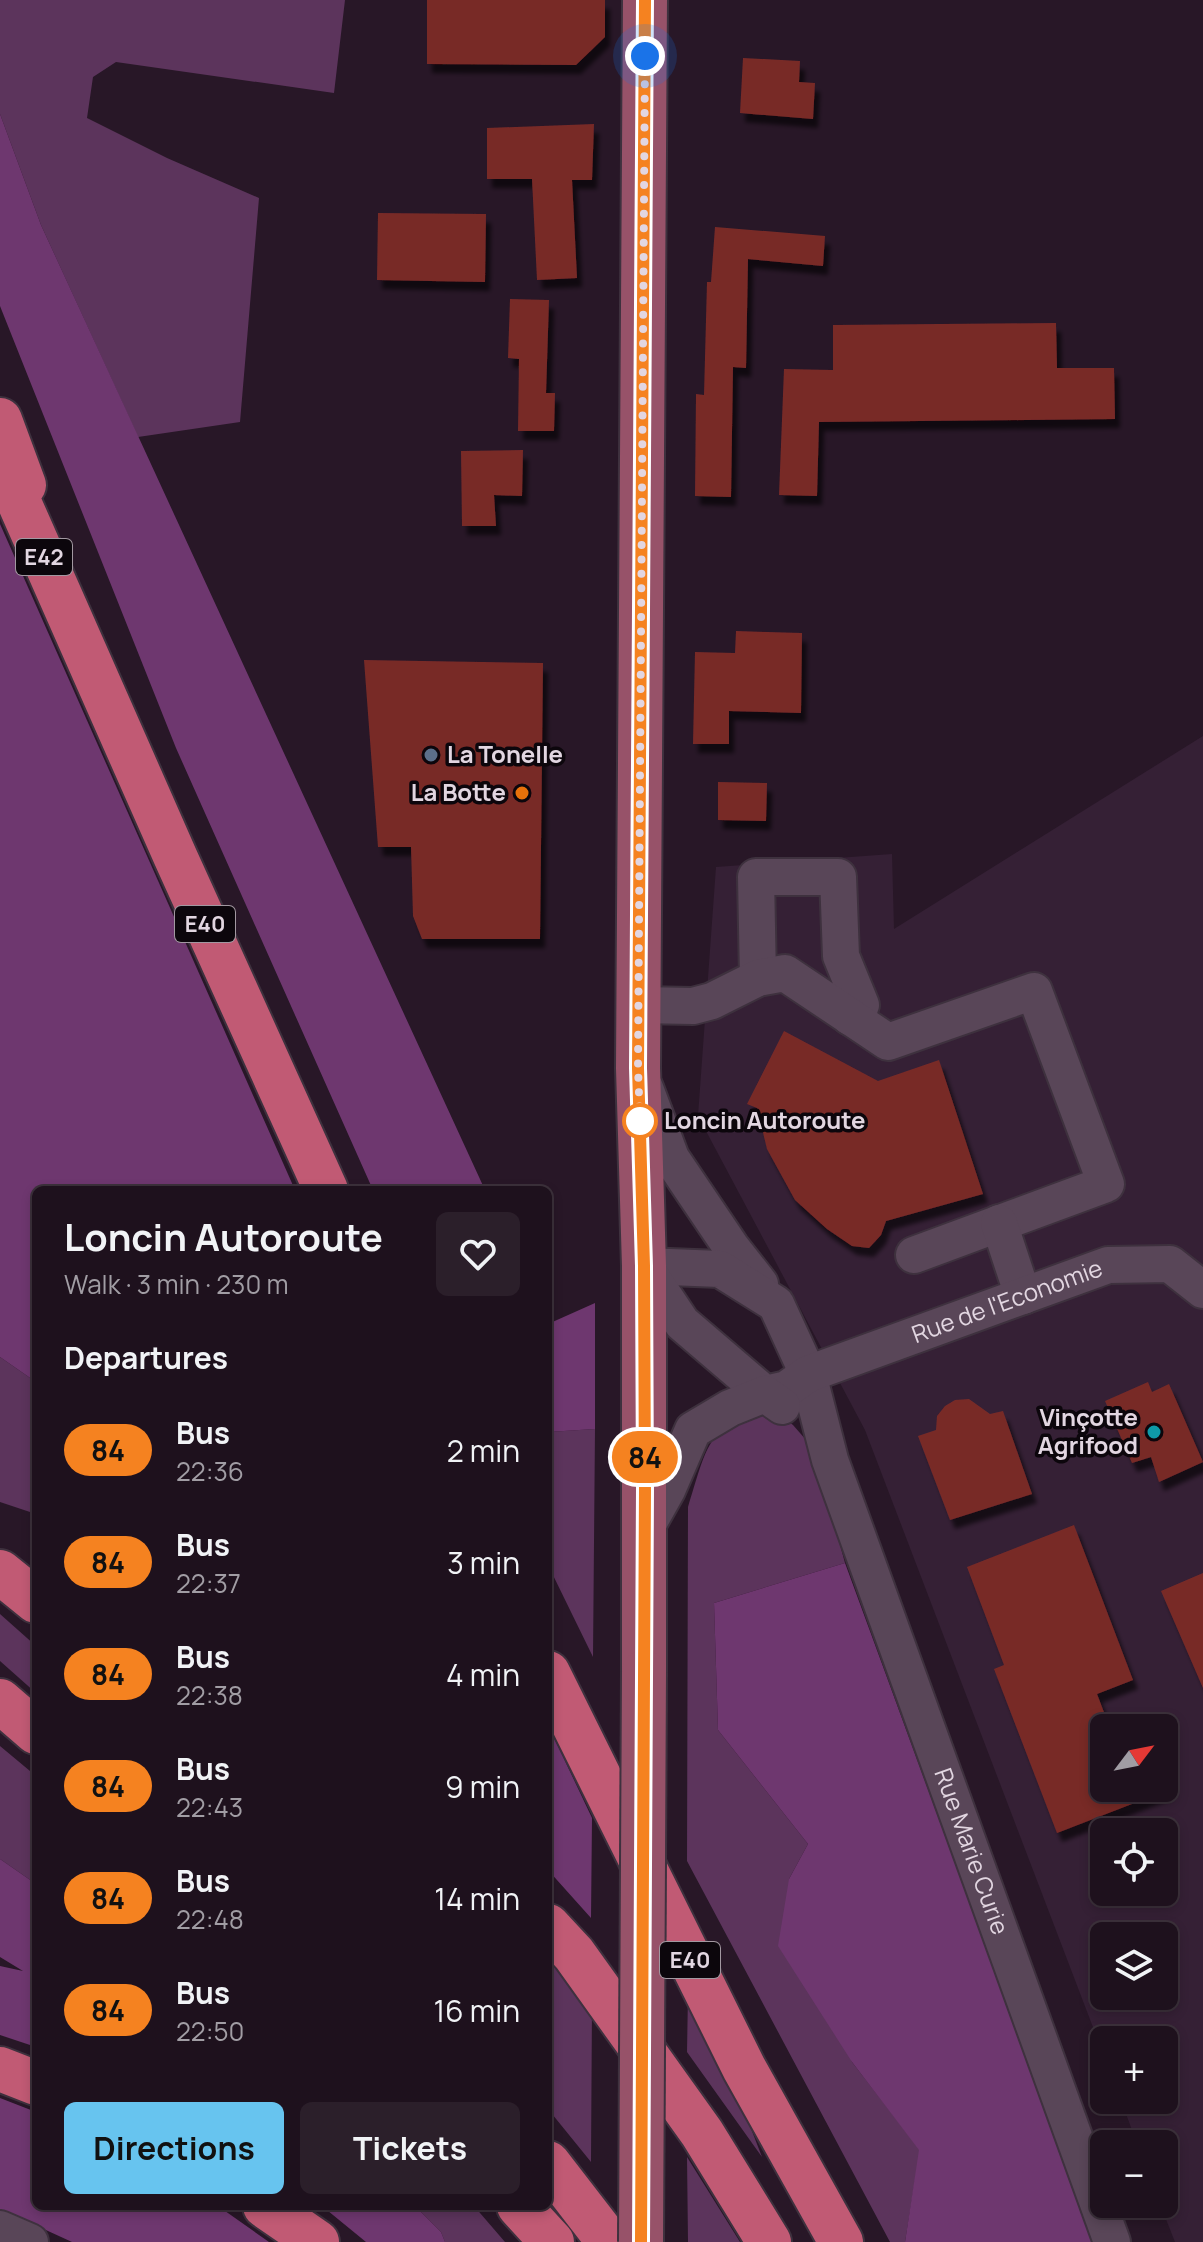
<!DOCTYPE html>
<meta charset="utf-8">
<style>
:root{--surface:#1e111d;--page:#2b1f2a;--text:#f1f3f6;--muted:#a19da4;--line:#3c313b;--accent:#67c4ef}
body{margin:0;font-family:Manrope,sans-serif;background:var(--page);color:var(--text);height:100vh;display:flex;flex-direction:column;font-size:30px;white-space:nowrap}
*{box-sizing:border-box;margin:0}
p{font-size:26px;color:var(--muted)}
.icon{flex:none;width:44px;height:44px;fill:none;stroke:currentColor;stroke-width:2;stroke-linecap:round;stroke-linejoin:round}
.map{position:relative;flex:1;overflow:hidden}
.panel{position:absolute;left:32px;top:1186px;width:520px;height:1024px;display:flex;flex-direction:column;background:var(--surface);border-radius:12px;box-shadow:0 4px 12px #0003,0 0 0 2px var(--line)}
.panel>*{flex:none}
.badge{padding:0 16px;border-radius:26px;font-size:28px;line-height:52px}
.needle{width:52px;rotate:58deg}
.buttons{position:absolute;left:1090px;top:1714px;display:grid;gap:16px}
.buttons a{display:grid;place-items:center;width:88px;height:88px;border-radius:12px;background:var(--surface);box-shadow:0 4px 12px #0003,0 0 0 2px var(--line);font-size:40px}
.you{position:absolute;width:40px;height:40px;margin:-20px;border:6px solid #fff;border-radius:50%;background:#1a73e8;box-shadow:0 0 0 12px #1a73e833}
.map>.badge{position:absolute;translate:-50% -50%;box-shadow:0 0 0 4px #fff}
h2{padding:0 32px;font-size:30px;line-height:72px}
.round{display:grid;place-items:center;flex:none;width:84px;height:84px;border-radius:12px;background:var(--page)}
.headline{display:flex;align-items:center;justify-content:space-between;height:136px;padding:0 32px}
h1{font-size:38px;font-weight:700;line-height:60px}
.button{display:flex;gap:16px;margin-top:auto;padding:16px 32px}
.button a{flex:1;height:92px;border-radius:12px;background:var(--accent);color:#111;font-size:32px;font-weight:700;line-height:92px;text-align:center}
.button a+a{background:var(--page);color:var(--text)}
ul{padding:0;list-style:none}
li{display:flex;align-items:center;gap:24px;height:112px;padding:0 32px}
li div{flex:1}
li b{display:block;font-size:30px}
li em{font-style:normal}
li .badge{min-width:88px;font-weight:700;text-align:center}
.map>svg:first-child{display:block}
.built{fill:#352035;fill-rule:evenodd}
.green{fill:#5c345c}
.forest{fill:#6e376f}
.building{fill:#782a28;filter:url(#shadow)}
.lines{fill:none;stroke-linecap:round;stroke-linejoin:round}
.minor-casing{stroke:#3e313e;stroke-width:40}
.major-casing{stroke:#3e313e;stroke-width:48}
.highway-casing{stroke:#3e313e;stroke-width:48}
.minor{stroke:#594658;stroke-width:36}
.major{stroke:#975269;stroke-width:44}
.highway{stroke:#c15a74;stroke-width:44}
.major-bridge-casing{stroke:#3e313e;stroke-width:48;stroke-linecap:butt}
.major-bridge{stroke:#975269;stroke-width:44}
.line-casing{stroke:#fff;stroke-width:18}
.line{stroke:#f58220;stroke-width:12}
.walk{stroke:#e2d6e1;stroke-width:8;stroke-dasharray:0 14.4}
.service-dot{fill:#5c6f8a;stroke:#0c060c;stroke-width:3}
.food-dot{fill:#e8710a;stroke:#0c060c;stroke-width:3}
.stop-dot{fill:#fff;stroke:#f58220;stroke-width:4}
.culture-dot{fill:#0f9aa8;stroke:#0c060c;stroke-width:3}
.labels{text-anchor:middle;stroke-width:7;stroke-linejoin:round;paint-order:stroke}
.shield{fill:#0c060c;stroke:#a298a1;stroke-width:2}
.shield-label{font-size:22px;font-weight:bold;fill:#e2d6e1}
.poi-label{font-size:24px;font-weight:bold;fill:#e2d6e1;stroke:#0c060c;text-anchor:end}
.stop-label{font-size:24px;font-weight:bold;fill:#e2d6e1;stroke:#0c060c;text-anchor:start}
.street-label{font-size:24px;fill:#e2d6e1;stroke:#0c060c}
</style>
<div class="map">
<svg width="1203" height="2242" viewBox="0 0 1203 2242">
<defs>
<filter id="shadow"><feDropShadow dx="5" dy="9" stdDeviation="2" flood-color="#0009"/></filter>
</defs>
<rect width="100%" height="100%" fill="#281727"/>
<path class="built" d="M1203 736V2242H1175L1160 2204H1164V2144H1137L1121 2100H1164V2040H1104V2056L865 1430 698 1116 716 867 892 854 894 929ZM1104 1728H1164V1788H1104ZM1104 1832H1164V1892H1104ZM1104 1936H1164V1996H1104Z"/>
<path class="green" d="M0 0H345L334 93 116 62 93 77 87 118 167 158 259 198 240 422 138 437 41 225 0 114Z
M0 1357 36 1382V1514L0 1502Z
M778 1413 793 1425 814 1449 845 1563 714 1603 718 1730 808 1844 789 1879 852 2062 920 2150 905 2242H890L687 1861 688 1507C707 1448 707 1417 778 1413Z
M595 1429 593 1657 548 1565V1432Z
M0 1614 36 1646V1693L0 1661Z
M0 1746 36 1776V1884L0 1859Z
M548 1954 592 2004 591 2162 548 2109Z
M688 1994 718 2043 762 2157 687 2052Z
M687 2157 740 2242H688Z
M415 2206H474L505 2242H445L441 2232Z"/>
<path class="forest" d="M0 114 41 225 485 1190H373L176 748 0 306Z
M0 524 295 1190H36V1382L0 1357Z
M595 1303V1429L548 1432V1324Z
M845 1563 1094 2242H905L919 2150 852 2062 778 1946 789 1879 808 1844 718 1730 714 1603Z
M548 1725 592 1818 591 1918 548 1870Z
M0 1859 36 1884V2047L0 2035V1966L23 1971 0 1957Z
M0 2098 36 2112V2206H218L269 2242H72L0 2209Z
M322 2206H415L441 2232 445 2242H366Z"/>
<path class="building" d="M427 0H605V37L576 65 427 64Z
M743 58 800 61 799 82 815 83 813 119 740 113Z
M594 124 592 180H572L577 278 537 280 532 179H487V128Z
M378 213 486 214 485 282 377 280Z
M715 227 825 236 823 266 748 259 746 368 733 367 731 497 695 496 696 394 704 395 707 282H711Z
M510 299 549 300 546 393H555L554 431H518L519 359 508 358Z
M1056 323 1057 368H1114L1115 419 819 422 817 496 779 495 784 369 833 370V325Z
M523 450 522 496 494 495 496 526H462L461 451Z
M736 631 802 633 801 713 729 711V744H693L695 652 735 653Z
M364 660 543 663 540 939H422L413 916 411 847H378Z
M718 782 767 783 766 821 718 820Z
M784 1031 878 1081 939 1060 983 1194 886 1221 881 1235 869 1248 852 1246 827 1229 795 1200 767 1149 757 1108 747 1104Z
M1148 1382 1152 1392 1169 1384 1203 1462 1159 1482 1151 1457 1132 1463 1105 1401Z
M969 1399 990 1414 1003 1411 1032 1494 950 1520 918 1436 936 1430 937 1416 945 1406 955 1400Z
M1074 1525 1133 1680 1097 1694 1110 1728H1104V1788H1168V1790L1057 1833 994 1669 1004 1665 967 1567Z
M1203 1573V1688L1161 1591Z"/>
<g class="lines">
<defs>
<g id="minor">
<path d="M758 978 756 877H838L841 956 861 1005 850 1017"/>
<path d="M639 1005 693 1006 712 1001 758 978 785 973 888 1042 1034 991 1106 1184 914 1255"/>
<path d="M645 1088 671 1158 731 1247 760 1284"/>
<path d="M999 1223 1023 1296"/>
<path id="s1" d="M644 1266 720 1269 776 1304 808 1374 830 1460 1112 2242"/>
<path id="s2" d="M644 1266 682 1323 765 1394 787 1389 808 1374 1108 1265 1170 1264 1203 1290"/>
<path d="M644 1531 667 1490 693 1430 730 1408 765 1394 782 1406"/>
<path d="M0 2229 30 2242"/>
</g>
<path id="major" d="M644 1672V1266L638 1068 645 0"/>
<path id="highway" d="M0 420 24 485
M0 459 175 856 326 1190
M0 1572 36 1601
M548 1673 744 2068 841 2242
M0 1701 36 1732
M548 1926 574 1954 702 2133 769 2242
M0 2069 36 2083
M548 2163 609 2242
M265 2206 317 2242
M519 2206 552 2242"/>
</defs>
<use href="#minor" class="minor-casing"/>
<use href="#major" class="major-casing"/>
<use href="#highway" class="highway-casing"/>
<use href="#minor" class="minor"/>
<use href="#major" class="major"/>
<use href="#highway" class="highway"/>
<defs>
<path id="major-bridge" d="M641 2242 644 1672"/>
</defs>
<use href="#major-bridge" class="major-bridge-casing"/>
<use href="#major-bridge" class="major-bridge"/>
</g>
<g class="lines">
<defs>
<path id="line" d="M641 2242 645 1490 644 1266 638 1068 645 0"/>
</defs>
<use href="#line" class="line-casing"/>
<use href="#line" class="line"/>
<path class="walk" d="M640 1121 638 1068 645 56"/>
</g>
<circle class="service-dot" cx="431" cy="755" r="8"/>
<circle class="food-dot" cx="522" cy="793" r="8"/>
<circle class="stop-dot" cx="640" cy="1121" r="16"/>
<circle class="culture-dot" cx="1154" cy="1432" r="8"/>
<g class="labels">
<g class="shield">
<rect x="16" y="539" width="56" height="36" rx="6"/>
<rect x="175" y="906" width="60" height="36" rx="6"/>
<rect x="660" y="1942" width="60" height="36" rx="6"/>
</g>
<g class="shield-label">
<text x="44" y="565">E42</text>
<text x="205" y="932">E40</text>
<text x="690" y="1968">E40</text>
</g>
<g class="poi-label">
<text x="447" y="763" text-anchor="start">La Tonelle</text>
<text x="506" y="801">La Botte</text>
<text x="1138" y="1426">Vinçotte<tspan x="1138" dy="28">Agrifood</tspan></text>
</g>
<g class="stop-label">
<text x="664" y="1129">Loncin Autoroute</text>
</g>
<g class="street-label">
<text dy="8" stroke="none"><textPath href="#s2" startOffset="438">Rue de l'Economie</textPath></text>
<text dy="8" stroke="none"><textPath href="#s1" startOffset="724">Rue Marie Curie</textPath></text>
</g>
</g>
</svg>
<div class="buttons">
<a><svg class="needle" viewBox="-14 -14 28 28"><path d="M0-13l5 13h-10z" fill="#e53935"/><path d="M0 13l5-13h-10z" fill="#a19da4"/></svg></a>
<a><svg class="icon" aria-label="locate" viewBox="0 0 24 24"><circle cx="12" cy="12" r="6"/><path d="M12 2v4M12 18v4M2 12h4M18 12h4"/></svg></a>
<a><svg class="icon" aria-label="layers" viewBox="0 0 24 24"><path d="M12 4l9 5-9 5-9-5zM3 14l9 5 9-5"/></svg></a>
<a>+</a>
<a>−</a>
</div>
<div class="you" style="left:645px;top:56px"></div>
<b class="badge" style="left:645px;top:1457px;background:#f58220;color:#111">84</b>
<section class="panel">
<div class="headline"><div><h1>Loncin Autoroute</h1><p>Walk · 3 min · 230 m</p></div><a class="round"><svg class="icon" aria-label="heart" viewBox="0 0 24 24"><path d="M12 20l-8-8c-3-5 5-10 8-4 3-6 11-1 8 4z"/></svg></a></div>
<h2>Departures</h2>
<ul>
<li><span class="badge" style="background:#f58220;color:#111">84</span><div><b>Bus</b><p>22:36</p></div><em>2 min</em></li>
<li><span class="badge" style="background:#f58220;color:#111">84</span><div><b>Bus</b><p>22:37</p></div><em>3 min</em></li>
<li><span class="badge" style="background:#f58220;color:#111">84</span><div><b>Bus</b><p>22:38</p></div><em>4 min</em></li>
<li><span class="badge" style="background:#f58220;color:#111">84</span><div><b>Bus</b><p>22:43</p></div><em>9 min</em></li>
<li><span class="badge" style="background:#f58220;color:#111">84</span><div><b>Bus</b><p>22:48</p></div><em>14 min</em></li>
<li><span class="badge" style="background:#f58220;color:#111">84</span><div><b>Bus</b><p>22:50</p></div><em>16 min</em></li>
</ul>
<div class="button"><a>Directions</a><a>Tickets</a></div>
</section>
</div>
